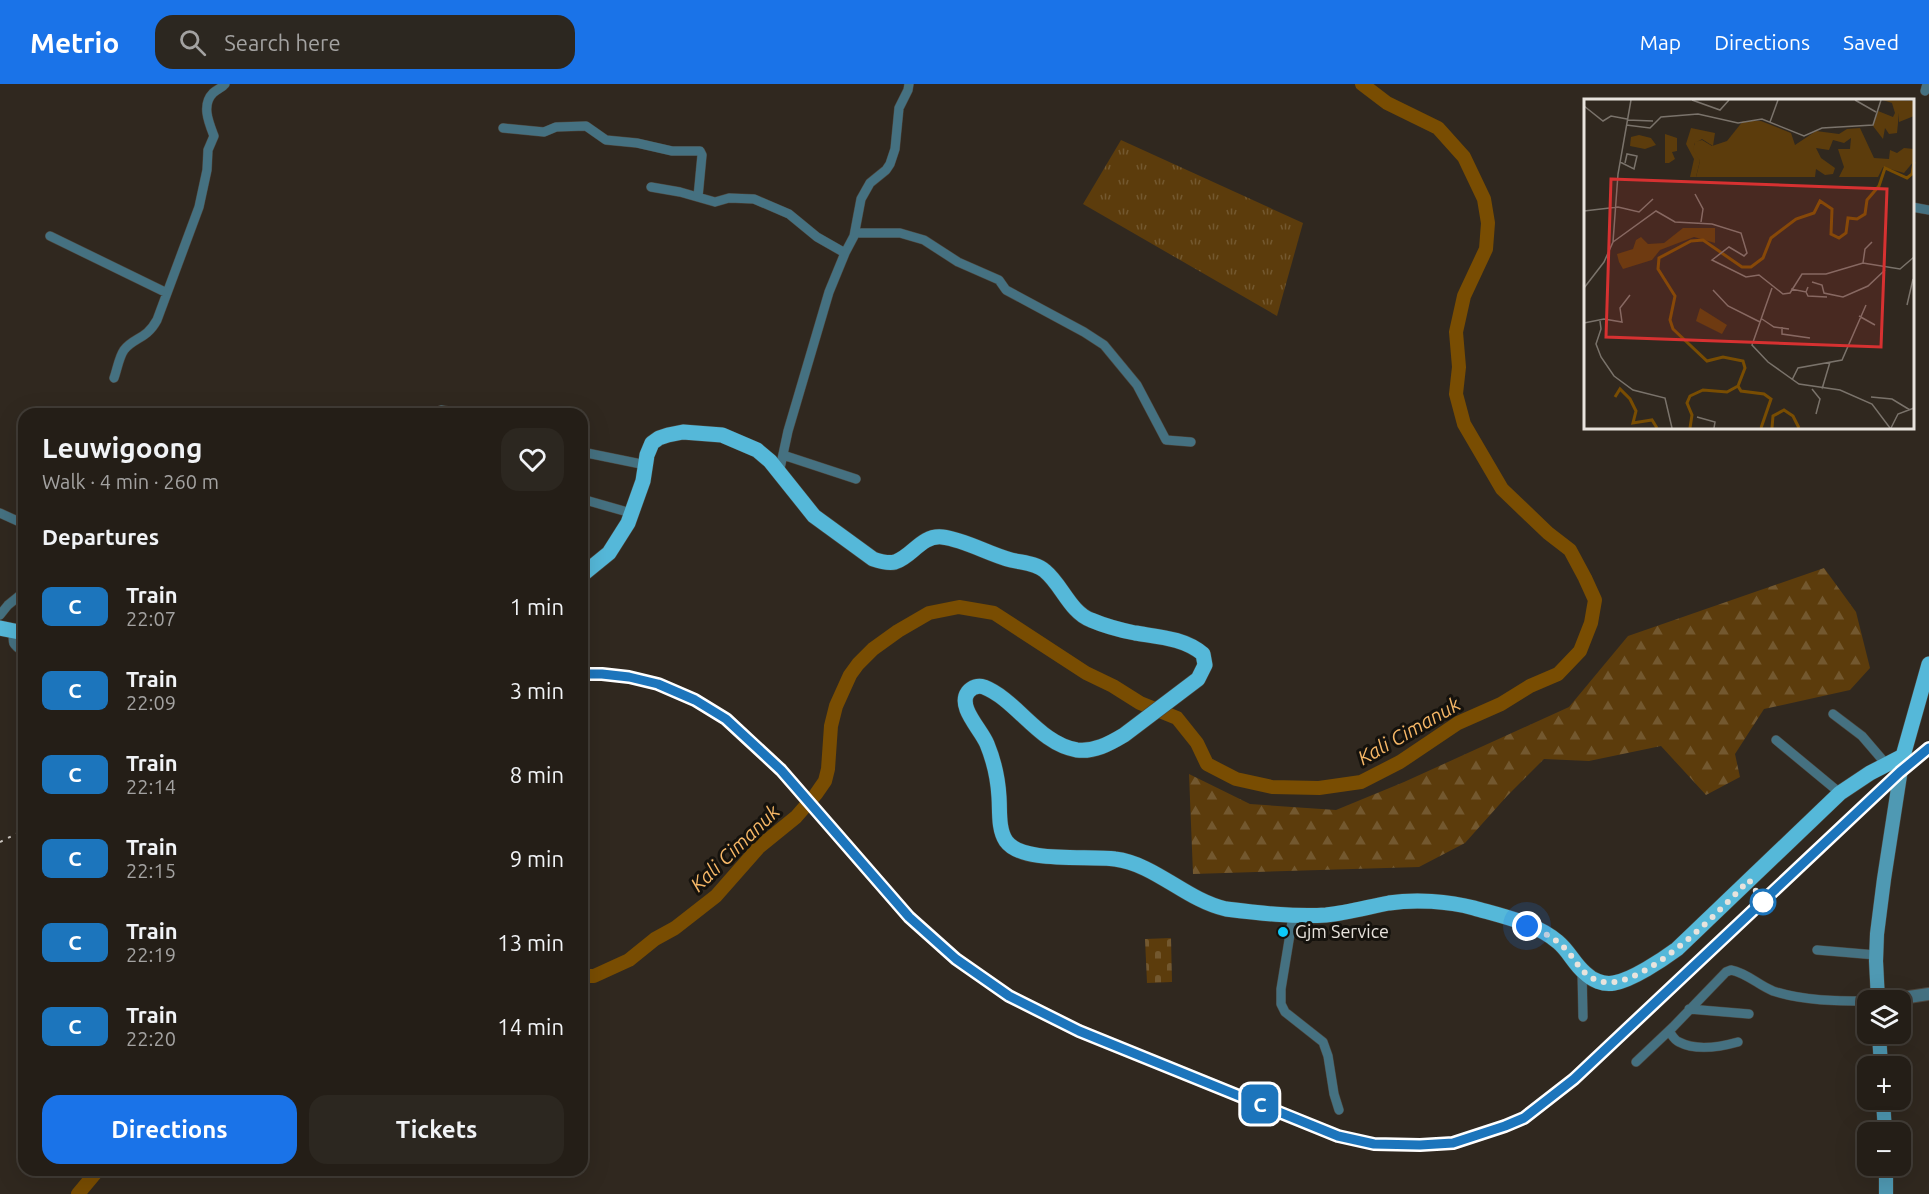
<!DOCTYPE html>
<meta charset="utf-8">
<style>
:root{--surface:#241e17;--page:#2c2720;--text:#f1f3f6;--muted:#a3a2a1;--line:#413c36;--accent:#1a73e8}
body{margin:0;font-family:Ubuntu,sans-serif;background:var(--page);color:var(--text);height:100vh;display:flex;flex-direction:column;font-size:22px;white-space:nowrap}
*{box-sizing:border-box;margin:0}
p{font-size:20px;color:var(--muted)}
.icon{flex:none;width:33px;height:33px;fill:none;stroke:currentColor;stroke-width:2;stroke-linecap:round;stroke-linejoin:round}
.map{position:relative;flex:1;overflow:hidden}
.panel{position:absolute;left:18px;top:324px;width:570px;height:768px;display:flex;flex-direction:column;background:var(--surface);border-radius:18px;box-shadow:0 6px 24px #0002,0 0 0 2px var(--line)}
.panel>*{flex:none}
.badge{padding:0 12px;border-radius:9px;font-size:21px;line-height:39px}
.tools{position:absolute;left:1857px;top:906px;display:grid;gap:12px}
.tools a{display:grid;place-items:center;width:54px;height:54px;border-radius:12px;background:var(--surface);box-shadow:0 6px 24px #0002,0 0 0 2px var(--line);font-size:30px}
.you{position:absolute;width:30px;height:30px;margin:-15px;border:4px solid #fff;border-radius:50%;background:#1a73e8;box-shadow:0 0 0 9px #1a73e833}
.map>.badge{position:absolute;translate:-50% -50%;box-shadow:0 0 0 3px #fff}
h2{padding:0 24px;font-size:22px;line-height:54px}
.round{display:grid;place-items:center;flex:none;width:63px;height:63px;border-radius:18px;background:var(--page)}
.summary{display:flex;align-items:center;justify-content:space-between;height:102px;padding:0 24px}
h1{font-size:28px;font-weight:700;line-height:45px}
.cta{display:flex;gap:12px;margin-top:auto;padding:12px 24px}
.cta a{flex:1;height:69px;border-radius:18px;background:var(--accent);color:#fff;font-size:24px;font-weight:700;line-height:69px;text-align:center}
.cta a+a{background:var(--page);color:var(--text)}
ul{padding:0;list-style:none}
li{display:flex;align-items:center;gap:18px;height:84px;padding:0 24px}
li div{flex:1}
li b{display:block;font-size:22px}
li em{font-style:normal}
li .badge{min-width:66px;font-weight:700;text-align:center}
header{display:flex;align-items:center;gap:36px;box-sizing:border-box;height:84px;padding:0 30px;background:var(--accent);color:#fff}
header strong{font-size:28px}
nav{display:flex;gap:33px;margin-inline-start:auto;font-size:21px}
.search{width:420px;height:54px;background:var(--page);display:flex;align-items:center;gap:15px;box-sizing:border-box;padding:0 21px;border-radius:18px;color:var(--muted);font-size:22px}
.map>svg:first-child{display:block}
.grass{fill:url(#grass-tufts)}
.forest{fill:url(#forest-firs)}
.cemetery{fill:url(#cemetery-stones)}
.lines{fill:none;stroke-linecap:round;stroke-linejoin:round}
.river{stroke:#794d02;stroke-width:14}
.minor-casing{stroke:#4d463d;stroke-width:10}
.tertiary-casing{stroke:#4d463d;stroke-width:14}
.secondary-casing{stroke:#4d463d;stroke-width:15}
.primary-casing{stroke:#4d463d;stroke-width:16}
.minor{stroke:#457181;stroke-width:9}
.tertiary{stroke:#457181;stroke-width:12}
.secondary{stroke:#4f99b3;stroke-width:14}
.primary{stroke:#55b8d9;stroke-width:15}
.rail{stroke:#ccc6c0;stroke-width:2;stroke-dasharray:3 6;stroke-linecap:butt}
.line-casing{stroke:#fff;stroke-width:14}
.line{stroke:#1c75bc;stroke-width:9}
.walk{stroke:#e8e3dd;stroke-width:6;stroke-dasharray:0 10.8}
.stop-dot{fill:#fff;stroke:#1c75bc;stroke-width:3}
.poi-dot{fill:#0ccafa;stroke:#15120d;stroke-width:2}
.labels{text-anchor:middle;stroke-width:6;stroke-linejoin:round;paint-order:stroke}
.poi-label{font-size:18px;fill:#e8e3dd;stroke:#15120d;text-anchor:start}
.water-label{font-size:20px;font-style:italic;fill:#f6b767;stroke:#15120d}
.inset-river{fill:none;stroke:#794d02;stroke-width:3}
.inset-road{fill:none;stroke:#7a736b;stroke-width:1.5}
.view{fill:#d73131;fill-opacity:0.15;stroke:#d73131;stroke-width:3}
.inset-edge{fill:none;stroke:#e8e3dd;stroke-width:3}
</style>
<header>
<strong>Metrio</strong>
<div class="search"><svg class="icon" aria-label="search" viewBox="0 0 24 24"><circle cx="10" cy="10" r="6"/><path d="M15 15l6 6"/></svg>Search here</div>
<nav><a>Map</a><a>Directions</a><a>Saved</a></nav>
</header>
<div class="map">
<svg width="1929" height="1110" viewBox="0 0 1929 1110">
<defs>
<pattern id="grass-tufts" width="24" height="20" patternUnits="userSpaceOnUse" patternTransform="scale(1.5)"><rect width="24" height="20" fill="#5c3c0c"/><path d="M3 7l-1-3M5 7V3M7 7l1-3M15 17l-1-3M17 17v-4M19 17l1-3" fill="none" stroke="#73582f"/></pattern>
<pattern id="forest-firs" width="22" height="20" patternUnits="userSpaceOnUse" patternTransform="scale(1.5)"><rect width="22" height="20" fill="#5c3c0c"/><path d="M5 1l3.5 6h-7zM16 11l3.5 6h-7z" fill="#73582f"/></pattern>
<pattern id="cemetery-stones" width="16" height="16" patternUnits="userSpaceOnUse" patternTransform="scale(1.5)"><rect width="16" height="16" fill="#5c3c0c"/><path d="M2 7V4a2 2 0 0 1 4 0v3zM10 15v-3a2 2 0 0 1 4 0v3z" fill="#73582f"/></pattern>
</defs>
<rect width="100%" height="100%" fill="#30281f"/>
<path class="grass" d="M1121 56 1303 139 1277 232 1083 120Z"/>
<path class="forest" d="M1824 484 1856 528 1870 584 1850 606 1764 625 1735 670 1740 693 1706 711 1661 662 1589 677 1544 675 1507 712 1465 759 1419 783 1193 790 1189 690 1250 720 1336 726 1404 698 1569 623 1628 552Z"/>
<path class="cemetery" d="M1171 854 1172 898 1147 899 1145 855Z"/>
<g class="lines">
<path class="river" d="M582 892H594L629 876 655 855 675 844 716 812 759 763 796 733 816 710 825 697 828 685 831 642 836 622 850 591 858 580 873 565 898 547 929 529 959 523 994 529 1086 589 1113 602 1140 619 1177 634 1197 659 1207 680 1236 695 1272 703 1319 704 1361 698 1400 678 1458 639 1501 620 1530 602 1558 590 1580 567 1591 539 1595 516 1585 494 1570 466 1548 449 1502 405 1464 340 1456 310 1459 283 1456 248 1464 212 1486 165 1488 139 1484 115 1464 73 1438 44 1387 19 1362 0
M78 1110 98 1086"/>
<defs>
<path id="minor" d="M1925 7 1927 0
M503 44 544 48 556 43 586 42 606 56 637 59 672 67H700L702 71 698 113
M651 103 680 108 715 118 729 114 754 115 789 130 817 153 845 169
M1912 123 1929 126
M855 149H900L924 156 958 178 999 196 1006 206 1084 248 1104 261 1137 301 1166 356 1191 358
M50 152 167 209
M114 294C117 286 119 273 124 266 134 253 146 256 157 236L199 123 207 86 208 66 214 52C209 39 201 21 213 9 217 5 222 4 225 0
M433 330 441 326 469 330
M582 368 646 381
M783 371 856 395
M779 389 788 347 829 208 845 169 854 152 861 115 870 99 886 86 890 80 895 65 899 24 908 6 909 0
M582 415 631 429
M0 429 24 440
M0 531 8 521 24 508
M14 545C12 560 12 560 24 568
M1833 630 1862 652 1886 680
M1776 656 1840 709
M1293 832 1281 905V920L1285 928 1323 958 1328 972 1334 1010 1339 1026
M1817 866 1876 871
M1582 887 1583 933
M1689 925 1749 930
M1669 947C1672 951 1674 956 1679 958 1696 967 1720 963 1738 958
M1636 978 1673 943 1726 888 1731 886C1747 889 1758 901 1773 907 1803 917 1837 917 1868 917"/>
<path id="tertiary" d="M1889 916 1929 910"/>
<path id="secondary" d="M1878 916 1876 877 1877 850 1884 795 1903 672
M1879 950 1881 982
M1883 1016 1885 1048
M1886 1110V1082"/>
<path id="primary" d="M582 491 609 469 628 439 643 397 647 371 652 359 659 354 668 351 683 348 722 351 757 366 770 377 814 432 873 475C879 477 888 480 895 478 913 472 921 451 942 453 966 456 988 470 1011 476 1023 479 1036 479 1045 487 1062 501 1070 528 1091 536 1105 542 1120 546 1135 549 1159 553 1184 554 1203 570L1205 581 1198 595 1124 651C1109 660 1094 668 1077 666 1039 660 1017 616 984 603 978 601 972 603 968 608 957 623 981 645 987 660 994 677 998 695 999 713 1000 727 998 745 1006 757 1022 780 1089 771 1115 775 1155 780 1186 816 1226 825 1259 829 1293 833 1326 831 1347 829 1368 823 1389 819 1415 815 1448 817 1474 824 1502 832 1536 839 1558 858 1569 867 1574 880 1585 889 1592 896 1603 901 1614 899 1632 896 1662 876 1677 865L1840 709 1870 689 1903 672 1929 580
M0 544 24 549"/>
</defs>
<use href="#minor" class="minor-casing"/>
<use href="#tertiary" class="tertiary-casing"/>
<use href="#secondary" class="secondary-casing"/>
<use href="#primary" class="primary-casing"/>
<use href="#minor" class="minor"/>
<use href="#tertiary" class="tertiary"/>
<use href="#secondary" class="secondary"/>
<use href="#primary" class="primary"/>
<path class="rail" d="M582 590C668 590 723 626 781 686L909 833 956 875 1009 911 1079 947 1338 1052C1350 1055 1362 1059 1374 1060 1423 1066 1478 1058 1522 1034 1541 1024 1557 1008 1573 995L1900 688 1929 664
M0 758 24 746"/>
</g>
<g class="lines">
<defs>
<path id="line" d="M582 590H602L629 593 658 600 695 616 726 635 781 686 909 833 956 875 1009 912 1079 947 1338 1052 1374 1060 1420 1061 1453 1059 1505 1042 1524 1034 1574 995 1900 688 1929 664"/>
</defs>
<use href="#line" class="line-casing"/>
<use href="#line" class="line"/>
<path class="walk" d="M1527 842C1543 848 1558 855 1569 869 1577 879 1582 889 1594 895 1636 917 1722 824 1749 796L1763 818"/>
</g>
<circle class="stop-dot" cx="1763" cy="818" r="12"/>
<circle class="poi-dot" cx="1283" cy="848" r="6"/>
<g class="labels">
<g class="poi-label">
<text x="1295" y="854">Gjm Service</text>
</g>
<g class="water-label">
<text transform="translate(1409 647) rotate(-30)" y="7">Kali Cimanuk</text>
<text transform="translate(735 764) rotate(-44)" y="7">Kali Cimanuk</text>
</g>
</g>
<g transform="translate(1584 15)">
<rect width="330" height="330" fill="#30281f"/>
<path d="M107 29 131 34 129 47 118 40 110 45 116 62 112 78H106L110 60 102 45ZM116 209 143 226 138 235 112 222Z" fill="#5c3c0c"/>
<path d="M299 1 330 2V17L315 23V14L313 34 305 35 301 29 299 40 289 27 294 12 309 18 311 14 308 4ZM159 22H177L207 34 211 46 232 32 255 35 263 30 276 29 290 59 305 60 306 51 313 54 320 49 330 50V62L320 74 299 68 294 78H255L260 68 254 50H266L267 39 260 44 249 41 245 51 232 49 237 59 251 69 249 75 241 76 232 70 231 78H112L116 62 109 51 111 43 118 41 128 47 143 42ZM81 35 93 39V52L88 53 91 60 85 64H81ZM99 129H131V144L110 138 76 151 68 161 39 170 35 163 33 155 49 150 52 141 57 138 64 145 80 144Z" fill="#5c3c0c"/>
<path d="M55 36 67 39 72 46 61 50 46 47 47 38Z" fill="#5c3c0c"/>
<path class="inset-river" d="M31 298 36 290 46 300 52 312 49 324 68 321 73 329M106 329 108 316 103 304 106 297 119 291 143 293 154 287M177 329 187 300 180 295 157 292 154 287 161 269 159 262 139 258 123 262 89 230 86 221 91 197 74 170 75 159 107 142 119 141 158 168H167L179 159 187 139 212 120 230 114 236 102 248 110 247 135 255 139 262 134 264 119 273 120 281 115 283 101 295 87 301 69 323 79 328 75 330 63M188 329 189 317 200 311 209 317 215 329"/>
<path class="inset-road" d="M108 1 136 11 145 1M271 1 292 13M0 7 19 22 27 17 43 20M43 21 69 22M186 23 194 1M42 26 66 29 77 18 114 15 154 24 178 20 220 37 238 29 289 26 297 1M36 63 50 70 53 57 43 55 41 64M111 95 119 110 117 123M0 112 34 108 55 113 69 100M29 143 72 112 91 123 128 125 157 134 163 154 160 157 145 148 128 161 162 178 175 176 199 195 206 194 218 175H242L279 164 316 170 330 158M279 164 281 150 288 143M228 183 238 186 240 194 259 198 284 187 301 171M0 189 20 163 29 143 34 75 47 1M188 189 168 246 184 263 215 285 256 291 288 305 306 329M207 190 222 193 224 188M129 191 144 207 176 223M222 193 224 197 243 198M323 206 329 180M275 217 291 226M178 220 190 228 205 230M16 222 17 230 12 245 17 258 30 277 49 291 81 299 88 329M0 224 20 220 38 223 36 209 46 196M198 228V235L226 239M208 281 214 269 258 261 282 206M228 290 236 300 232 315M238 290 246 263M287 298 308 300 326 311M113 318 131 323 130 329M307 329 314 315 330 309"/>
<path class="view" d="M27 80 303 90 297 248 22 238Z"/>
<rect width="330" height="330" class="inset-edge"/>
</g>
</svg>
<div class="tools">
<a><svg class="icon" aria-label="layers" viewBox="0 0 24 24"><path d="M12 4l9 5-9 5-9-5zM3 14l9 5 9-5"/></svg></a>
<a>+</a>
<a>−</a>
</div>
<div class="you" style="left:1527px;top:842px"></div>
<b class="badge" style="left:1260px;top:1020px;background:#1c75bc;color:#fff">C</b>
<section class="panel">
<div class="summary"><div><h1>Leuwigoong</h1><p>Walk · 4 min · 260 m</p></div><a class="round"><svg class="icon" aria-label="heart" viewBox="0 0 24 24"><path d="M12 20l-8-8c-3-5 5-10 8-4 3-6 11-1 8 4z"/></svg></a></div>
<h2>Departures</h2>
<ul>
<li><span class="badge" style="background:#1c75bc;color:#fff">C</span><div><b>Train</b><p>22:07</p></div><em>1 min</em></li>
<li><span class="badge" style="background:#1c75bc;color:#fff">C</span><div><b>Train</b><p>22:09</p></div><em>3 min</em></li>
<li><span class="badge" style="background:#1c75bc;color:#fff">C</span><div><b>Train</b><p>22:14</p></div><em>8 min</em></li>
<li><span class="badge" style="background:#1c75bc;color:#fff">C</span><div><b>Train</b><p>22:15</p></div><em>9 min</em></li>
<li><span class="badge" style="background:#1c75bc;color:#fff">C</span><div><b>Train</b><p>22:19</p></div><em>13 min</em></li>
<li><span class="badge" style="background:#1c75bc;color:#fff">C</span><div><b>Train</b><p>22:20</p></div><em>14 min</em></li>
</ul>
<div class="cta"><a>Directions</a><a>Tickets</a></div>
</section>
</div>
